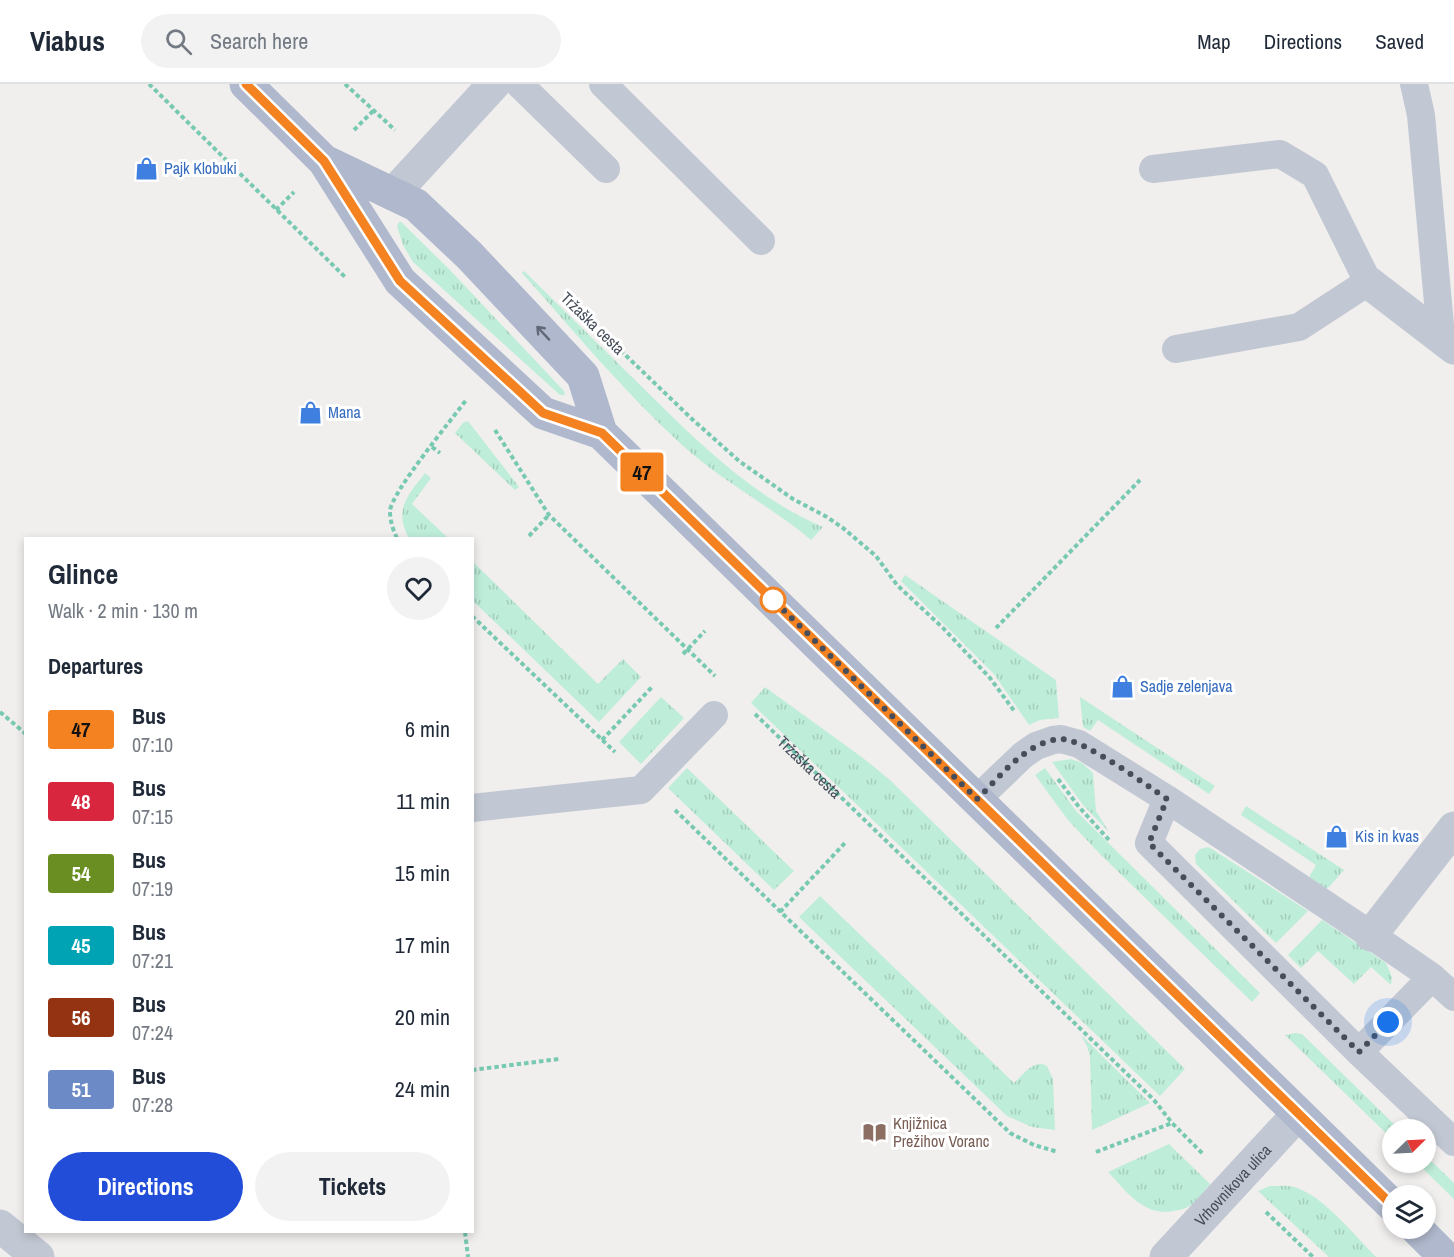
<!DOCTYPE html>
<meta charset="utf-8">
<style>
:root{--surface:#fff;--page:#f2f2f3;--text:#1f2937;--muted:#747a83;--line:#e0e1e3;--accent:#214dd8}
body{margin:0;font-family:"Archivo Narrow",sans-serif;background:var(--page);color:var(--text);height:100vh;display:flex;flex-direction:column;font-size:22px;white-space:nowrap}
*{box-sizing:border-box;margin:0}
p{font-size:20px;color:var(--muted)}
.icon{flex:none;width:33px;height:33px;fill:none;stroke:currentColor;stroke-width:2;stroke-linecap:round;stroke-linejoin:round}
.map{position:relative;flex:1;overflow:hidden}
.side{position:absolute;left:24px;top:453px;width:450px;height:696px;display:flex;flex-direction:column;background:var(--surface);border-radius:0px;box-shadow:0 3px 9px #0003}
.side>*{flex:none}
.badge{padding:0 12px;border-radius:4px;font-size:21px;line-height:39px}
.needle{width:39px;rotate:66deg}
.buttons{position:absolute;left:1382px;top:1035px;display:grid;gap:12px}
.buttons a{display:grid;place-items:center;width:54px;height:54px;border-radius:50%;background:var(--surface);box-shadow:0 3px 9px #0003;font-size:30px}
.you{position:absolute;width:30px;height:30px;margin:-15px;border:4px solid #fff;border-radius:50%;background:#1a73e8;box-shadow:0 0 0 9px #1a73e833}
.map>.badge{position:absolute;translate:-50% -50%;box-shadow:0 0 0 3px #fff}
h2{padding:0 24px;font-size:22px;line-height:54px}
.round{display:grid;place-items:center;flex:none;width:63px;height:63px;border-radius:32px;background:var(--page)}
.summary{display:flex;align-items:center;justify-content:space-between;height:102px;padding:0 24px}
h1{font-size:28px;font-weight:800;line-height:45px}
.primary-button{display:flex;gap:12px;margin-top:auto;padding:12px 24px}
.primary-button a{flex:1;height:69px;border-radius:36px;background:var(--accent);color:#fff;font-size:24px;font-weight:800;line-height:69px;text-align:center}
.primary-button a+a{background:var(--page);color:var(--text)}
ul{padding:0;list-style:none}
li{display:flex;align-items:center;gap:18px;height:72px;padding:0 24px}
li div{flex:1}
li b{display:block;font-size:22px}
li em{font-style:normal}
li .badge{min-width:66px;font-weight:700;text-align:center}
header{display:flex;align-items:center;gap:36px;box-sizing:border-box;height:84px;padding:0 30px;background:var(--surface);border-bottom:2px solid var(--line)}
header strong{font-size:28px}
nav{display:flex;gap:33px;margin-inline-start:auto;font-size:21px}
.search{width:420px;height:54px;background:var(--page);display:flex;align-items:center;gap:15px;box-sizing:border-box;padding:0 21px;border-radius:33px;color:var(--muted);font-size:22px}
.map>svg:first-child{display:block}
.grass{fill:url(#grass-tufts)}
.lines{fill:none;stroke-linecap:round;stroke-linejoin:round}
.path{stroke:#78c9b1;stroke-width:4;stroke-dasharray:4.5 3;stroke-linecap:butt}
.service{stroke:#c2c8d3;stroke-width:28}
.minor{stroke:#c2c8d3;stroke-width:33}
.primary{stroke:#afb8cc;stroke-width:33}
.oneway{stroke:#616877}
.line-casing{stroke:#fff;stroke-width:14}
.line{stroke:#f58220;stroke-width:9}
.walk{stroke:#474e5b;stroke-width:6;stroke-dasharray:0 10.8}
.stop-dot{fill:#fff;stroke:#f58220;stroke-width:3}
.labels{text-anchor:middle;stroke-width:6;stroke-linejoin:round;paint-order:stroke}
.shop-label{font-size:16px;fill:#366cbe;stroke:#fff;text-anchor:start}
.street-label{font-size:16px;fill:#474e5b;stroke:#fff}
.education-label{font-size:16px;fill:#785e54;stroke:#fff;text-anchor:start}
</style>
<header>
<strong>Viabus</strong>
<div class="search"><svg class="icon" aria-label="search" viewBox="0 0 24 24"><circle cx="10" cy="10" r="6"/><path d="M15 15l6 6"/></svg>Search here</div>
<nav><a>Map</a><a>Directions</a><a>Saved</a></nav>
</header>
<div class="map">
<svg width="1454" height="1173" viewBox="0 0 1454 1173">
<defs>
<pattern id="grass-tufts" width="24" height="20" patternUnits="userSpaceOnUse" patternTransform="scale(1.5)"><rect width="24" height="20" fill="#beedd9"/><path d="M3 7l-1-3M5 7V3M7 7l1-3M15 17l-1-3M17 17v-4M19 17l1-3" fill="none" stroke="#a5cdbc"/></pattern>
</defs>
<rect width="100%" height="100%" fill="#f1efee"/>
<path class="grass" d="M399 138H401L449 185 564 307 565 311H560L413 178 403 161 397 142Z
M524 187C563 226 603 264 642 303 696 356 752 413 823 443L811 456C771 422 721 397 682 361 624 308 574 247 522 189Z
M468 337 519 403 515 406 455 349 463 339Z
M425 389 431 394 412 420 448 454H409C393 426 408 411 425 389Z
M473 478 598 600 623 575 641 593 599 638 473 517Z
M905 491 1056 596 1059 634 1040 636 1029 641 994 590 901 497Z
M765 603 863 674 890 696 1185 985 1160 1012 751 619Z
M661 613 684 634 641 680 619 658Z
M1080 613 1215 702 1209 710 1098 636 1090 647 1083 643Z
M1071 675 1082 679 1093 689 1096 727 1109 748 1083 721 1052 678Z
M687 684 794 787 774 806 668 704Z
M1045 684 1076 727 1260 909 1252 918 1099 769 1068 736 1035 691Z
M1246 722 1344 786 1327 805 1309 793 1316 781 1241 731Z
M1208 763 1212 765 1308 827 1276 859 1196 780 1195 771 1200 765Z
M820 812 1014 999C1023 991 1034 974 1047 982L1053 995 1055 1046 1032 1043 1007 1032 799 833Z
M1322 836 1386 879 1392 893 1391 901 1371 883 1354 900 1318 867 1301 884 1288 871Z
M1295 949 1302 950 1399 1045 1392 1046V1055L1285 951Z
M1081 951 1150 1019 1092 1046 1090 972 1087 962Z
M1169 1060 1210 1100C1204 1107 1198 1116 1191 1121 1186 1125 1179 1126 1173 1127 1144 1133 1126 1107 1108 1088Z
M1425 1071 1454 1099V1115L1417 1079 1425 1078Z
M1270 1102C1278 1102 1287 1101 1294 1103 1323 1111 1355 1152 1376 1173H1329L1258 1107Z"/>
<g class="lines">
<g class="path">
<path d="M149 0 345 193"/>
<path d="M345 0 395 46"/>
<path d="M354 46 373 27"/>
<path d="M276 126 294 108"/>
<path d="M615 261 693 336 739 377 793 415 827 433 843 444 876 472 897 501 943 544 990 594 1015 628"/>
<path d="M495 346 549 431 715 592"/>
<path d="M432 363 440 369"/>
<path d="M529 452 549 431"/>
<path d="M397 454C393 446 390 437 390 427 391 409 452 335 467 315"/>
<path d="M472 532 615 668"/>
<path d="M996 544 1140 396"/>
<path d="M683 570 705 547"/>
<path d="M0 628 26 650"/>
<path id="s1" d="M755 630 1154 1016 1172 1039 1203 1070"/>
<path d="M602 656 652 603"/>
<path d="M1058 695 1079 723 1109 756"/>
<path d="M675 726 1010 1049 1034 1061 1058 1068"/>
<path d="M780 828 845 759"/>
<path d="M472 986 559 975"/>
<path d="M1096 1068 1172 1039"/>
<path d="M1266 1128 1313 1173"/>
<path d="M465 1148 468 1173"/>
</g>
<path class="service" d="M519 0 606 85
M603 0 761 157
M1414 0 1421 31 1441 252
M1153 85 1280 70 1315 91 1368 198 1299 243 1176 265
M977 715 1023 671 1036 662 1053 656 1061 655 1079 660 1167 715 1371 851 1432 893 1454 913
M1167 715 1149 759 1359 968 1454 1058
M472 724 641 706 714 631
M1359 968 1432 893"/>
<g class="minor">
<path d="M393 110 494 0"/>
<path d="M1368 198 1454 264"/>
<path d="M1371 851 1454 744"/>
<path d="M0 1142 38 1173"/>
<path id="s2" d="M1166 1173 1298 1030"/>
</g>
<path class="primary" d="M246 0 324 77 400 197 543 329 601 349 1392 1121
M324 77 416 121 469 171 583 292 601 349
M1416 1144 1445 1173"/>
</g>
<defs><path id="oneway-shaft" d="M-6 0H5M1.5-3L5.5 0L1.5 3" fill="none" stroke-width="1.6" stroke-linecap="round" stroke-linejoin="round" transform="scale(1.5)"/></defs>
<use class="oneway" href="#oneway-shaft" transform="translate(543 249) rotate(-133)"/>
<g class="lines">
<defs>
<path id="line" d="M246 0 324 77 400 197 543 329 602 349 1392 1121"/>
</defs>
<use href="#line" class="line-casing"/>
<use href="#line" class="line"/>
<path class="walk" d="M773 516 767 510 977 715C992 701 1007 682 1024 670 1035 662 1049 655 1062 655 1085 656 1146 701 1167 715L1149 759 1359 968 1388 938"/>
</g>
<defs>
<symbol id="shop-bare" viewBox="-9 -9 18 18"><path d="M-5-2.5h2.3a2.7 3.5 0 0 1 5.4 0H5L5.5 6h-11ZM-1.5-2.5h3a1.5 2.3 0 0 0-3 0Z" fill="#3f7fe0" stroke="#fff" stroke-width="2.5" paint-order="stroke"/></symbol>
<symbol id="library-bare" viewBox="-9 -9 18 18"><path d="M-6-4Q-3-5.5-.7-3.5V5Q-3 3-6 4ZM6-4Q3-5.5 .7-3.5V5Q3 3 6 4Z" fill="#8d6e63" stroke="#fff" stroke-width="2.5" paint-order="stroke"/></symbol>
</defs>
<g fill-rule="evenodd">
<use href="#shop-bare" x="130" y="68" width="33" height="33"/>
<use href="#shop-bare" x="294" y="312" width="33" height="33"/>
<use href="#shop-bare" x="1106" y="586" width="33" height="33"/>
<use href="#shop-bare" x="1320" y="736" width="33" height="33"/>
<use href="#library-bare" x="858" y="1032" width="33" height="33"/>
</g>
<circle class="stop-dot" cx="773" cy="516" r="12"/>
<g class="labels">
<g class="shop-label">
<text x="164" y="90">Pajk Klobuki</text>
<text x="328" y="334">Mana</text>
<text x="1140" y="608">Sadje zelenjava</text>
<text x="1355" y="758">Kis in kvas</text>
</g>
<g class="street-label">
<text transform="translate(593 239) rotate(44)" y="6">Tržaška cesta</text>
<text dy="6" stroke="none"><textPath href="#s1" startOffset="76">Tržaška cesta</textPath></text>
<text dy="6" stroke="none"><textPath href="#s2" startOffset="98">Vrhovnikova ulica</textPath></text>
</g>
<g class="education-label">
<text x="893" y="1045">Knjižnica<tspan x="893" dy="18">Prežihov Voranc</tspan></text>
</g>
</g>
</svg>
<div class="buttons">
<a><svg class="needle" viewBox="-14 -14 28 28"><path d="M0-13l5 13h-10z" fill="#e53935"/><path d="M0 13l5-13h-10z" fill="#747a83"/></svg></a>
<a><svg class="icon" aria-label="layers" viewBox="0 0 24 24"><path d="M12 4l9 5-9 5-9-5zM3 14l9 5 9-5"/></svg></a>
</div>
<div class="you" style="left:1388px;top:938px"></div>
<b class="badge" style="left:642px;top:388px;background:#f58220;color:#111">47</b>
<section class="side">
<div class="summary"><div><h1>Glince</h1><p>Walk · 2 min · 130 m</p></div><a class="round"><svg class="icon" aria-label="heart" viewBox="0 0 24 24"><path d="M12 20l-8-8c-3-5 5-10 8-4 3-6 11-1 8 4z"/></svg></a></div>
<h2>Departures</h2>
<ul>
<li><span class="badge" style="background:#f58220;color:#111">47</span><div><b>Bus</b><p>07:10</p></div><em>6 min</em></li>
<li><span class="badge" style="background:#d7263d;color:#fff">48</span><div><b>Bus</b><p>07:15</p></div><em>11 min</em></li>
<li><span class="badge" style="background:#6b8e23;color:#fff">54</span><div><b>Bus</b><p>07:19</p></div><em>15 min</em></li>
<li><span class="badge" style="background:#00a3b4;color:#fff">45</span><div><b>Bus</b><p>07:21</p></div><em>17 min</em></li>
<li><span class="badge" style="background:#943312;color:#fff">56</span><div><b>Bus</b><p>07:24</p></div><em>20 min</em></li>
<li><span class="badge" style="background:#6c8bc6;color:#fff">51</span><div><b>Bus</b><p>07:28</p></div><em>24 min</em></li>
</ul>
<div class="primary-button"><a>Directions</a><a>Tickets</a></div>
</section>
</div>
